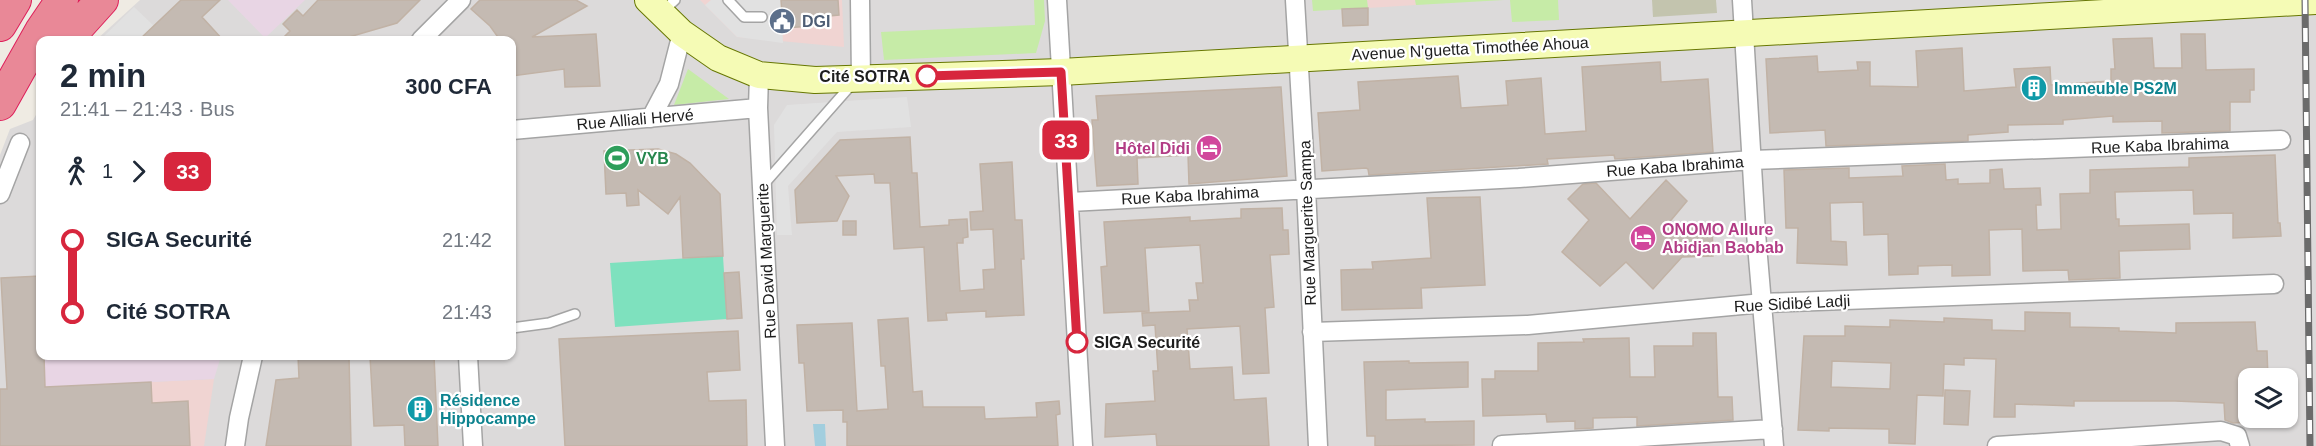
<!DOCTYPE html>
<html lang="fr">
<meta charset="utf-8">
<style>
:root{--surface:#fff;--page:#f6f6f7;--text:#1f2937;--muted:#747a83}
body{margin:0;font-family:Helvetica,sans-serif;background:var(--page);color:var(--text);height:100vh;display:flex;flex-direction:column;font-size:22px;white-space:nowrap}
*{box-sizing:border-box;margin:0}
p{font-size:20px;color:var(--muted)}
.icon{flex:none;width:33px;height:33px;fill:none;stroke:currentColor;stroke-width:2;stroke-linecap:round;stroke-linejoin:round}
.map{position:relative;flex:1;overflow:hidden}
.drawer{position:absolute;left:36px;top:36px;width:480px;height:324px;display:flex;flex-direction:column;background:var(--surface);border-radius:12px;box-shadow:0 2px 4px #0004}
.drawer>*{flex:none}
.badge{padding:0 12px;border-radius:9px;font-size:21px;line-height:39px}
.tools{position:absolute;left:2238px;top:368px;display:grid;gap:12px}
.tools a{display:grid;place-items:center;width:60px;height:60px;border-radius:12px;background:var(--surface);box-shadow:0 2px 4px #0004;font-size:30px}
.map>.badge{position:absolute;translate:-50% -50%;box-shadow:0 0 0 3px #fff}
.legs{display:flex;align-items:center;gap:9px;height:66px;padding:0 24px;font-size:20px}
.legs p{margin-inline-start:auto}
.head{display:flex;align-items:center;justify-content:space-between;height:102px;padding:0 24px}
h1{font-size:33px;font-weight:600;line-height:45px}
ul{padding:0 24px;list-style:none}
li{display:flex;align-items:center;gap:21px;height:72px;font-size:22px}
li i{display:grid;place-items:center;width:9px;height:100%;margin:0 8px;background:currentColor}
li i::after{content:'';width:15px;height:15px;margin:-8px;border:4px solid;border-radius:50%;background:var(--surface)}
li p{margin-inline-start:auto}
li:first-child i{background:linear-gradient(#0000 50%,currentColor 0)}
li:last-child i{background:linear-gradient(currentColor 50%,#0000 0)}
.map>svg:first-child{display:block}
.residential{fill:#dcdada;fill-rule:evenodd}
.commercial{fill:#f0d4d2}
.industrial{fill:#e8d5e4}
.construction{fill:#c3c4ae}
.grass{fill:#c6eba7}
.pitch{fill:#7ee1be}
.parking{fill:#e1e1e1}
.water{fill:#a2cede}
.building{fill:#c4bab2;stroke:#c1b2a5;stroke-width:1.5;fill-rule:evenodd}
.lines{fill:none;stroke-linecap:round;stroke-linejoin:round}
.lane-casing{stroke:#a4a4a4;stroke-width:12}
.street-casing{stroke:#a4a4a4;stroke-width:21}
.secondary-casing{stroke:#677702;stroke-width:28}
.highway-casing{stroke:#de1f5a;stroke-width:34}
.lane{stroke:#fff;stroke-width:9}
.street{stroke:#fff;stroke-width:18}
.secondary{stroke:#f5fbb5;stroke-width:26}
.highway{stroke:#e98897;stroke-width:32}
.rail-casing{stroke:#6b6b6b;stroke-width:7}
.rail{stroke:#fff;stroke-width:4.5;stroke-dasharray:14;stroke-linecap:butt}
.line-1-casing{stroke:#fff;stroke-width:14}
.line-1{stroke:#d7263d;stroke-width:9}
.stop-1-dot{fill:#fff;stroke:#d7263d;stroke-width:3}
.labels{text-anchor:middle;stroke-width:4.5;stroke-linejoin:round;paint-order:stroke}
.service-label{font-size:16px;font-weight:bold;fill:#4e5e75;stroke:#fff;text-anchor:start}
.street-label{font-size:16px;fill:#1d1d1d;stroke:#fff}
.stop-label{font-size:16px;font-weight:bold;fill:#1d1d1d;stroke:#fff;text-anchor:end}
.culture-label{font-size:16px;font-weight:bold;fill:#0d838f;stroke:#fff;text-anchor:start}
.hotel-label{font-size:16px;font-weight:bold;fill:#b23c85;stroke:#fff;text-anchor:end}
.leisure-label{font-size:16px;font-weight:bold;fill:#27864d;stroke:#fff;text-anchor:start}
</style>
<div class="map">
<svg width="2316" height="446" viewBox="0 0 2316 446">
<rect width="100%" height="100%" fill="#efebe3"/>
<path class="residential" d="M140 0H2316V446H0V155L10 129 33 120 40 108V356H512V40H96ZM2248 378H2288V417H2248Z"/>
<path class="commercial" d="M700 0H842L844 47 737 37Z
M1367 0H1415L1416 5 1368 8Z
M214 379 204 446H0V389Z"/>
<path class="industrial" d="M228 0H305L265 38Z
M40 276V356H221L214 379 7 389 1 278Z"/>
<path class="construction" d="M1652 0H1716L1717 13 1653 17Z"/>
<path class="grass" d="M1034 0H1044L1045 21 1036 53 884 60 881 32 1035 25Z
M1312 0H1367L1368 8 1313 11Z
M1415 0H1504L1416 5Z
M1510 0H1558L1559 20 1512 22Z
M688 69 729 99 674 105Z"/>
<path class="pitch" d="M723 256 727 319 615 327 610 263Z"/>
<path class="parking" d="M711 0H781L783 43 737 37 705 5Z
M134 7 154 26 139 40H100Z
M907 97 911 127 837 132 788 186 792 235H777L774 125 787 105Z"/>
<path class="water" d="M813 424H825L826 446H815Z"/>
<path class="building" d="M181 0H220L202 17 223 40H139Z
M318 0H420L397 23 349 37 353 40H281L290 31 283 24 297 10 303 16Z
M480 0H576L587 6 532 37 596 34 600 86 565 87 564 69 512 76V40H500L490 26 471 9Z
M781 0H838L839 15 829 16 830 25 783 28Z
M1368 8V25L1343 26 1342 9Z
M2181 34H2205L2206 70 2254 69V90H2250V102H2230V131L2162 133V121L2113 122V116L2063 120V124L2008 125V132L1968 135V141L1826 146 1825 130 1770 133 1766 59 1817 56 1818 72 1858 70 1857 62H1870V86L1918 87 1916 51 1962 48 1964 91 2016 87 2014 69 2050 67 2051 85 2111 81V69H2115L2113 39 2152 38 2154 68H2182Z
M1660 62 1661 82 1708 79 1713 152 1615 159 1614 155 1547 159 1548 164 1369 175 1368 169 1366 168 1322 171 1318 113 1360 110 1358 82 1458 76 1461 108 1508 105 1506 81 1541 78 1545 134 1586 131 1582 67Z
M1281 87 1287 176 1189 184 1188 155 1137 158 1138 184 1097 186 1092 120H1098L1096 96Z
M910 137 912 173H917L920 227 949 225V220L967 219 968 237 963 238V243H957L960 291 984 289 983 270 995 269 993 229 971 230 970 212 983 211 980 164 1012 162 1015 220H1022L1024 259H1021L1024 315 986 317V311L946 313 947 320 928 321 924 247 894 249 890 183H875L874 174 836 176 849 196 837 221 797 223 795 190 840 140Z
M658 149 676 154 690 163 720 194 723 256 683 258 680 197 668 214 638 190 639 205 627 206 626 193 606 194 604 151Z
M2275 155 2278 223H2280L2281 236 2233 238V213L2194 214 2193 190 2115 192 2116 219H2119V226L2189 224 2190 249 2119 251 2120 278 2069 280 2068 270 2023 271 2022 229 1989 230 1990 275 1952 276V265L1918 266V274L1889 275 1888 234 1864 235 1863 202 1830 203 1831 241 1846 242 1847 265 1797 263 1798 228H1786L1784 170 1849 168V178L1903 176 1902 166 1945 164 1946 180 1958 179V184L1990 183V170L2002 169 2004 189 2040 188 2041 205H2036L2037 230 2061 229 2060 194 2090 193V170L2189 167V158Z
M1666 180 1687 201 1667 225 1712 224 1713 256 1682 257 1653 289 1626 262 1600 286 1562 252 1589 220 1568 199 1583 184 1596 183 1630 219Z
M1480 197 1485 285 1421 288 1422 308 1342 310 1341 270 1373 269 1372 262 1431 258 1427 198Z
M1282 208 1283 230H1288L1289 254 1270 255 1274 307 1265 308 1269 373 1243 374 1240 326 1187 329 1190 369 1232 367 1234 400 1266 398 1269 446H1157L1156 434 1105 437 1106 404 1155 401 1153 371H1158L1155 325 1143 326 1142 313 1190 311 1189 300H1198L1196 283H1203L1200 245 1145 248 1149 311 1104 313 1101 267 1107 266 1104 222 1190 217V221L1241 218V209Z
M843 221H856V235H843Z
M739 272 742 318 727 319 724 273Z
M40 276V356H44L45 387 151 382 152 403 188 401 190 446H0V389H7L1 278Z
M2025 312 2070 313V327L2119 328V331L2176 333V323L2255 322 2257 351H2267L2268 378H2248V422L2233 423 2225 420 2224 403 2175 401H2074V406L2015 404V417H1994L1996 359 1964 358V365L1944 364 1943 396 1917 395 1915 444 1889 443V429L1829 428V431L1798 430 1804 336H1845V326L1890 327V320L1944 322V318L1992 320V330L2025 331ZM1832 361 1891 363 1890 389 1831 387Z
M908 318 913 392 922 391 923 407H984L985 419 1037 417 1036 403 1059 401 1060 414 1056 415 1058 446H847V422H843V410L807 411 804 363H799L797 325 852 323 857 411 888 409 885 366H881L878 320Z
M738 331 740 370 707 372 709 401 746 400 747 446H565L559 339Z
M1693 333H1716L1718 397H1732L1733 420 1637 426V417L1593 418V428L1575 429V421L1547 422 1546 414 1483 416 1482 379H1495V371H1538V343L1584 342 1583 339 1629 338 1630 377H1655L1654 346H1693Z
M298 356H349L351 446H266L276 380 299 378Z
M370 356H434L438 446H405L404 425 374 426Z
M1409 361V363L1468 362V387L1386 390V420L1425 419V422L1474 421V445L1375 446V436H1367L1364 362Z
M1945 390 1970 391 1968 425 1944 424Z"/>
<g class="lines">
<defs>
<path id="lane" d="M728 0 744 17H762
M663 11 675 0
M764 184 852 84
M512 328 549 323 575 314"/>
<path id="street" d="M860 0 861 79
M1057 0 1083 446
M1295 0 1306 188 1318 446
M1742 0 1756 233 1774 446
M421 40 461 0
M759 75 758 108 775 446
M651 118 669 84 682 33
M512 130 758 108
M0 194 20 143
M1070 202 1519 178 1752 160 2281 140
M1312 332 1528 325 1763 303 2274 284
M468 356 473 446
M1502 445 1773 429
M235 446 239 418 253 356
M1997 446 2221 431 2237 436 2240 446"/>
<path id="secondary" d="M648 0 682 33 718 58 759 75 815 80 1061 72 2316 1"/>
<path id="highway" d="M0 25 15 0
M66 40 102 0
M0 104 41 31 62 0"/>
</defs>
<use href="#lane" class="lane-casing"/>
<use href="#street" class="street-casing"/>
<use href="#secondary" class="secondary-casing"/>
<use href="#highway" class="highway-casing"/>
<use href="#lane" class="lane"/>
<use href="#street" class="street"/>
<use href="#secondary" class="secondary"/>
<use href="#highway" class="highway"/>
<defs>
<path id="rail" d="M2305 0 2310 446"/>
</defs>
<use href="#rail" class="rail-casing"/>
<use href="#rail" class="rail"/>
</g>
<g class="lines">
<defs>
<path id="line-1" d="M927 76 1061 72 1077 342"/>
</defs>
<use href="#line-1" class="line-1-casing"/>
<use href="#line-1" class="line-1"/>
</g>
<defs>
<symbol id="civic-disc" viewBox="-11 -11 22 22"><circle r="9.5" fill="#5c6f8a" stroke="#fff"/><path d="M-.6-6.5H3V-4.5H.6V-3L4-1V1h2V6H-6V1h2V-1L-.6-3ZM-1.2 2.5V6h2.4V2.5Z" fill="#fff"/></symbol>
<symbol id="building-disc" viewBox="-11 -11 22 22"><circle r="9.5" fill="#0f9aa8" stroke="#fff"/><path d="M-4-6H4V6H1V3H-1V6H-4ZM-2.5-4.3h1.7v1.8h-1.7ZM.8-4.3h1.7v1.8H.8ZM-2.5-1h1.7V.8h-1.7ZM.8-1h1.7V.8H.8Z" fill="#fff"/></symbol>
<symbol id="hotel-disc" viewBox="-11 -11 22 22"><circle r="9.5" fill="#d1479c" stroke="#fff"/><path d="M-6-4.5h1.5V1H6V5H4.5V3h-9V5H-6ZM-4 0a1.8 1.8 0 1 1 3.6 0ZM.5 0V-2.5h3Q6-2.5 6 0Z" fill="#fff"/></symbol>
<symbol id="stadium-disc" viewBox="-11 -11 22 22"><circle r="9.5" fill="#2e9e5b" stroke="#fff"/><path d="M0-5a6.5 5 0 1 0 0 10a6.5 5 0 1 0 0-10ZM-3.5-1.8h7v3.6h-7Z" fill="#fff"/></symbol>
</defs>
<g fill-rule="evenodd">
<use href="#civic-disc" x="767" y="6" width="30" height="30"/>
<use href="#building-disc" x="2019" y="73" width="30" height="30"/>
<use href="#hotel-disc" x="1194" y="133" width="30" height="30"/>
<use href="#stadium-disc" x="602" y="143" width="30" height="30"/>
<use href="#hotel-disc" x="1628" y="223" width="30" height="30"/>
<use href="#building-disc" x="405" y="394" width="30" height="30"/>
</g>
<g class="stop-1-dot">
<circle cx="927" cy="76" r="10"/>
<circle cx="1077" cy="342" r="10"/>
</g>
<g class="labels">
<g class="service-label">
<text x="802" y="27">DGI</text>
</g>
<g class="street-label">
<text transform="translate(1470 48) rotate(-3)" y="6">Avenue N'guetta Timothée Ahoua</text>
<text transform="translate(635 119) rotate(-5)" y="6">Rue Alliali Hervé</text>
<text transform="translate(2160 145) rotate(-2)" y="6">Rue Kaba Ibrahima</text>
<text transform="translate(1675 166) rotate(-4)" y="6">Rue Kaba Ibrahima</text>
<text transform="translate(1190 195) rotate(-3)" y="6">Rue Kaba Ibrahima</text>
<text transform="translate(1307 223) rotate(-92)" y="6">Rue Marguerite Sampa</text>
<text transform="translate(766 261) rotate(-93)" y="6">Rue David Marguerite</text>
<text transform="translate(1792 303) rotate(-3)" y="6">Rue Sidibé Ladji</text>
</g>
<g class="stop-label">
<text x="910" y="82">Cité SOTRA</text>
<text x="1094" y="348" text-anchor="start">SIGA Securité</text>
</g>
<g class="culture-label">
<text x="2054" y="94">Immeuble PS2M</text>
<text x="440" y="406">Résidence<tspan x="440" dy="18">Hippocampe</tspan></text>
</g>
<g class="hotel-label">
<text x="1190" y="154">Hôtel Didi</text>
<text x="1662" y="235" text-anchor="start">ONOMO Allure<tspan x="1662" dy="18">Abidjan Baobab</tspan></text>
</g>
<g class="leisure-label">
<text x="636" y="164">VYB</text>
</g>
</g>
</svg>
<div class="tools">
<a><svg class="icon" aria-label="layers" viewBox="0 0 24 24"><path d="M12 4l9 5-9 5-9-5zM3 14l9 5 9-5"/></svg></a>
</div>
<b class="badge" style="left:1066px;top:140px;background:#d7263d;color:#fff">33</b>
<section class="drawer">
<div class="head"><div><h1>2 min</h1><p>21:41 – 21:43 · Bus</p></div><b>300 CFA</b></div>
<div class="legs"><svg class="icon" aria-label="walk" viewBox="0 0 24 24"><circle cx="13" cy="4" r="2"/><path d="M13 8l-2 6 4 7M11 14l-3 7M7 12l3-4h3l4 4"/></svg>1<svg class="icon" aria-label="forward" viewBox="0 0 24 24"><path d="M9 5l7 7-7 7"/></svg><b class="badge" style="background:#d7263d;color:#fff">33</b></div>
<ul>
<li><i style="color:#d7263d"></i><b>SIGA Securité</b><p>21:42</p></li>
<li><i style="color:#d7263d"></i><b>Cité SOTRA</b><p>21:43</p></li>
</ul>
</section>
</div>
